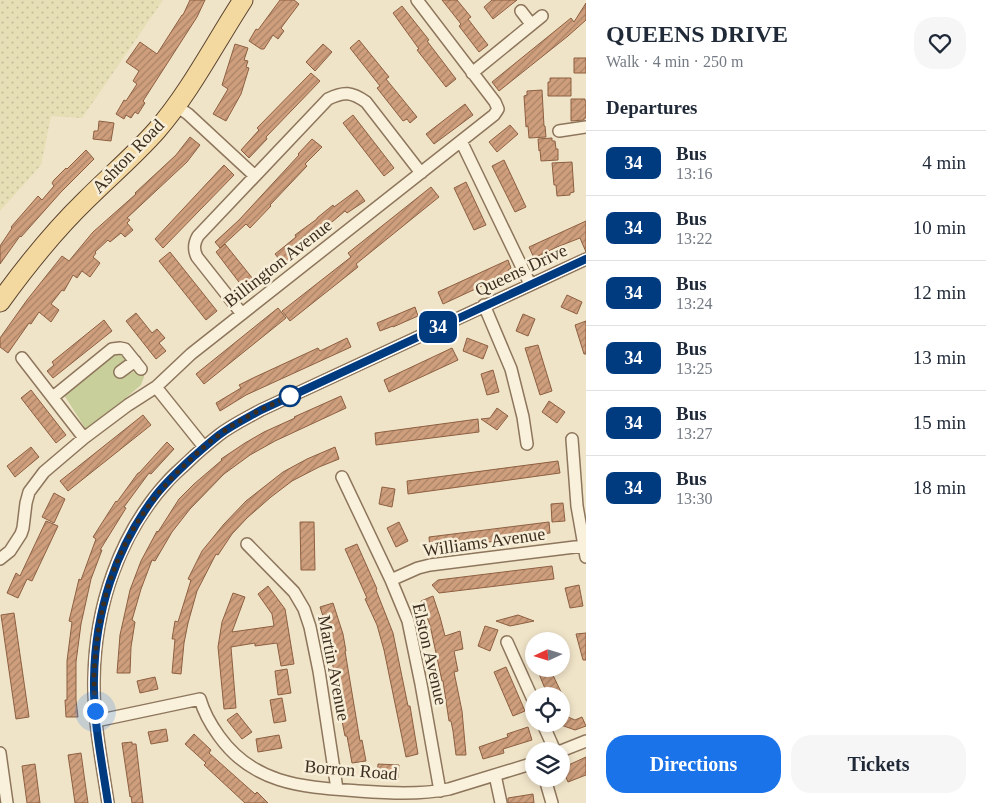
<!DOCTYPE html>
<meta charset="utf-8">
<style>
:root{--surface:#fff;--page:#f6f6f7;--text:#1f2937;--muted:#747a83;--line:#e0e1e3;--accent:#1a73e8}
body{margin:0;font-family:Georgia,serif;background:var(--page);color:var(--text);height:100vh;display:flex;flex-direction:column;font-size:19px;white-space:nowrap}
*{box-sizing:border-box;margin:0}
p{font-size:16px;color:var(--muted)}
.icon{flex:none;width:28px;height:28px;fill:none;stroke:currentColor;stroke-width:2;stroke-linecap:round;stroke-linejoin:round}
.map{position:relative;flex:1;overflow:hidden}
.side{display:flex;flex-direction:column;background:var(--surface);width:400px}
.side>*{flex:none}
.badge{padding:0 10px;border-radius:8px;font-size:18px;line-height:32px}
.needle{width:32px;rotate:266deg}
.controls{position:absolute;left:525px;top:632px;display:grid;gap:10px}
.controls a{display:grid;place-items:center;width:45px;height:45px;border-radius:50%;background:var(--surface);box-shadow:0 2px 8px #0003;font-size:25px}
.you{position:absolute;width:25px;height:25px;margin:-12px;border:4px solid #fff;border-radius:50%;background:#1a73e8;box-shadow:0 0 0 8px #1a73e833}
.map>.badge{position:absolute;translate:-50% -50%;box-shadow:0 0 0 2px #fff}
h2{padding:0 20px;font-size:19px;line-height:45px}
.round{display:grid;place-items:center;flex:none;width:52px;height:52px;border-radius:20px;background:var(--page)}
.summary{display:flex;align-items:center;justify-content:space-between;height:85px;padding:0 20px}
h1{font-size:24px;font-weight:800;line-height:38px}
.button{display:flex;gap:10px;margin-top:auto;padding:10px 20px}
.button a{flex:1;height:58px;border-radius:20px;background:var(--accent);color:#fff;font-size:20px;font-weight:800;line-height:58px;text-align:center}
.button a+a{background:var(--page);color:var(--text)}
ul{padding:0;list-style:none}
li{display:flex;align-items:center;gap:15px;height:65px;padding:0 20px;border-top:1px solid var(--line)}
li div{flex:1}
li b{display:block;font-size:19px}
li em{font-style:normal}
li .badge{min-width:55px;font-weight:700;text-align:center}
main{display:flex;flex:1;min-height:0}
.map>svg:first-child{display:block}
.farmland{fill:url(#farmland-dots)}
.grass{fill:#c9cf9b}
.building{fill:url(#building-hatch);stroke:#8d5f41}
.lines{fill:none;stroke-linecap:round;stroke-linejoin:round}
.minor-casing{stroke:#8d765c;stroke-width:14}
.primary-casing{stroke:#5b4430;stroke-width:21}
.minor{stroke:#faf1dc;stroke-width:11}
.primary{stroke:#f3d9a0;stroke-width:19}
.line-casing{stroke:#fff;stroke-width:11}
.line{stroke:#003b80;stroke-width:8}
.walk{stroke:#3d2e20;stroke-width:5;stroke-dasharray:0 9}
.stop-dot{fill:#fff;stroke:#003b80;stroke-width:2.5}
.labels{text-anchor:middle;stroke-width:5;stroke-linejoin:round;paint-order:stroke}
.street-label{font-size:18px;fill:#3d2e20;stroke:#f7eed8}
</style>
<main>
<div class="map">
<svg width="586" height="803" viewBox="0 0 586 803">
<defs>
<pattern id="farmland-dots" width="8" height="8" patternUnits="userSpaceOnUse" patternTransform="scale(1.25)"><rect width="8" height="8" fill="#e6deb5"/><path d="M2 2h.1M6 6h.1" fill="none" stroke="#c6bf9b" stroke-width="1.8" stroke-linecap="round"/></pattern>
<pattern id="building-hatch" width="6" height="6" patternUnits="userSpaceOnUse" patternTransform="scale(1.25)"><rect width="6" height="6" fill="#cf9f7d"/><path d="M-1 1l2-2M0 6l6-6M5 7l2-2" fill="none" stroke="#a98266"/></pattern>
</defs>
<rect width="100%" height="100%" fill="#f0e4c8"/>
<path class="farmland" d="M0 0H163L82 118 51 116 41 165 0 211Z"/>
<path class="grass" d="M118 353H124L128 359 118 370 123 377 137 370 144 374V377L141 385 87 431 64 395Z"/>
<path class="building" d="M190 0H205L197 17 143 101 145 103 138 114 135 112 131 118 126 115 124 119 116 114 124 100 126 101 137 84 133 81 139 71 126 62 140 42 157 54 182 15H183Z
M280 0H294L299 4 281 28 284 31 278 39 273 35 264 49H261L249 41 256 29 258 30Z
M442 0H457L471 17 468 19 488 45 479 52 459 26 461 24Z
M492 0H517L493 19 484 7Z
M586 3V20L568 36 499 91 492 82 571 18 574 22Z
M402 6 429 40 427 41 456 79 446 87 417 50 419 49 393 13Z
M359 40 389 77 386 79 417 117 410 123 407 119 403 121 377 88 380 86 350 48Z
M235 44 248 48 244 60 248 61 246 67 249 68 241 94 226 121 213 114 228 89 222 85Z
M323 44 332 52 315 71 306 62Z
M574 58H586V73H574Z
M311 73 320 81 266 137 267 139 249 158 241 150 259 130 257 128Z
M550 78H571V96H548V82H550Z
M542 90 544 126H545L546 137 529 138 528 126 526 127 524 96 527 95V91Z
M571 99H585V101H586V118H584V120L571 121Z
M465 104 473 115 434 144 426 134Z
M353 115 394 168 384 176 343 123Z
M99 121 114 123 111 141 93 139 94 131H98Z
M510 125 518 134 497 152 489 142Z
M190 137 200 145 187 162 127 218 130 220 127 223 133 230 125 237 121 233 110 242 108 240 95 252 96 253 93 257 100 263 90 277 82 271 77 278 73 275 64 291 62 290 51 304 59 310 51 322 39 312 31 324 29 323 8 353 0 347V338L27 300 62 256 69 261 93 232 136 194 135 193 176 155Z
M552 138V141H555L556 149H558V160L541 161 540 150 539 151 538 139Z
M312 139 322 147 305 164 307 166 270 205 271 206 250 228 246 224 220 248 215 242 239 220 299 155 298 154Z
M86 150 94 159 61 192 21 237 20 236 0 264V246L12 228 11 227 38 196 42 200 54 186 52 183 54 180 66 168 67 169Z
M504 160 526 207 515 212 492 166Z
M572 162 574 192 570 193V195L557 196 556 185H554L552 163Z
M224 165 234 175 163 248 155 239Z
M466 182 486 225 474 230 454 188Z
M431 187 439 197 356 264 358 267 290 321 282 311 351 257 348 253Z
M357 190 365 201 347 213 345 211 319 233 298 248 300 251 283 264 275 254 296 237 295 235 317 219V218L333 205 334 207Z
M586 221V252L580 238 557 247 534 258 529 247Z
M225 244 257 284 249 290 247 288 245 290 216 252Z
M170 252 217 311 206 320 159 261Z
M508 260 511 268 508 270 510 273 443 304 438 292Z
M567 295 582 302 577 314 561 307Z
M415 307 418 316 393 327V326L380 331 377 323Z
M278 308 286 318 204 384 196 374Z
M136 313 152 333 157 329 165 338 159 343 166 351 156 359 126 321Z
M523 314 535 319 528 336 516 331Z
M104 320 112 331 53 378 47 371 54 365 52 362Z
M586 321V354H584L575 325Z
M347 338 351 347 246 395 220 411 216 403 241 388 239 385 253 378 318 348 320 351Z
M467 338 488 346 483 359 463 351Z
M538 345 552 391 540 395 525 348Z
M452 348 458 360 389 392 384 380Z
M493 370 499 392 487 395 481 374Z
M31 390 66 435 56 443 21 398Z
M341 396 346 408 275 441 250 455 224 474 190 509 172 532 155 561 152 560 141 589 132 620 135 622 131 647 130 673H117L120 635 130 590 141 561 157 531 158 532 179 499 194 484 222 460 221 459 245 443 264 432 295 418 294 417Z
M549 401 565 412 557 423 542 412Z
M497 408 508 416 497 430 481 419 490 418Z
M143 415 151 425 68 491 60 481Z
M478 419 479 432 376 445 375 433Z
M167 442 174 449 151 474 149 473 124 507 126 508 100 550H102L91 579 81 624 76 662V700L78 717H66L65 700H67V661L72 622 69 621 79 579 81 580 96 539 93 537 116 501 117 502 138 473H139Z
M31 447 39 457 15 477 7 466Z
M335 447 339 459 319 467 292 481 271 497 247 518 232 534 218 555 216 554 197 591 188 623 184 643 181 674 172 673 175 639H172L175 621 178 622 191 580 188 579 202 551 224 524 246 501 283 472 307 459Z
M558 461 560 473 408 494 407 481Z
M382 487 395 489 392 507 379 504Z
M54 493 65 499 54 523 42 517Z
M563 503 565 521 552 522 551 504Z
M46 521 58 526 32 581 27 579 18 598 7 593 16 573 20 576Z
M300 522H314L315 570H301Z
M399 522 408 541 396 547 387 528Z
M549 522 550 533 539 534V536L430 549 429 537Z
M357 544 377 589 376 590 393 633 408 706H410L418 754 406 757 384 650 377 625 365 599 367 598 345 549Z
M552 566 554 579 439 593 432 585 438 580Z
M579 585 583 606 570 608 565 588Z
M268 586 285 609 294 664 281 666 277 643 255 646V643L231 647 236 708 224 709 218 647 222 622 233 593 245 597 232 632 274 626 272 614 258 594Z
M433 596 440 617 445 636 460 631 463 649 454 651 458 671 454 672 462 711 466 755H456L453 731 451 721H449L443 681H442L430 625 421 601Z
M333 603 343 634 346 651H345L360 741 362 740 366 761 352 763 347 736H345L341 716 332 660H334L327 622H325L320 607Z
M14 613 29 717 16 719 1 615Z
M518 615 534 621 510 626 496 621Z
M485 626 498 630 490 651 478 646Z
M586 633V660H583L576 634Z
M506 667 525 711 513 716 494 672Z
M287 669 291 693 278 695 275 671Z
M537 669H550L562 694 556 696H548Z
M155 677 158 689 140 693 137 681Z
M282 698 286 721 274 723 270 700Z
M237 713 252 732 242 739 227 720Z
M561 714 575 720 582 717 586 726 575 730 561 725Z
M528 727 532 740 503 749 504 753 483 759 479 747 508 737 507 734Z
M166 729 168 741 151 744 148 732Z
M194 734 211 750 209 753 255 794 257 792 268 803H245L204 765 206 763 185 744Z
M279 735 282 748 258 752 256 739Z
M132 742V744H136L143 803H132L131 796 130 797 122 743Z
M81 753 85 782 88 803H75L71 775 68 755Z
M586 757V775L568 782 562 768Z
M35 764 40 803H27L22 766Z
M378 764 399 765 398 779 377 778Z
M533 794 534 803H508V798Z"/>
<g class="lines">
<defs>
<path id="minor" d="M521 11 531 24
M472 73 542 16
M176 106 188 114 255 176
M559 131 586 127
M461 141 530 284
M484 305 511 369 523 417 527 444
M242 314 197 257C193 249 194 243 198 236L328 99C344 91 352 92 366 102L421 173
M22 358 84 438
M120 372 135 361
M156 387 204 447
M53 397 112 349 120 348 125 349 141 369
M572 439 577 506 586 557
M342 477 391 580 408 621 421 684 440 791
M247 544 294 592 304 609 310 627 319 671 337 789
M0 559 10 551 21 534 23 528 26 503 29 492 44 472 84 438 128 405 156 387 191 354 494 115 498 109 495 102 417 0
M391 580 418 568 430 565 583 546
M507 642 534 702
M96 721 200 699C204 713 211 725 219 736 254 785 304 787 358 791 388 793 420 795 449 789L534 763
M543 724 555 751
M561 751 586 741
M0 753 7 803
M495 775 501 803
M545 779 552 803
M108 803C102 762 93 720 94 679 95 607 119 534 168 481 175 473 183 467 190 460 199 451 209 443 219 435 232 425 247 418 261 410L586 259"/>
<path id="primary" d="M0 302C26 266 54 231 86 200 109 177 135 155 157 130 190 92 215 43 243 0"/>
</defs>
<use href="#minor" class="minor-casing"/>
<use href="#primary" class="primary-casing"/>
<use href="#minor" class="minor"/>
<use href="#primary" class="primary"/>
</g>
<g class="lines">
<defs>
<path id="line" d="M108 803C102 762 93 720 94 679 95 613 115 548 156 495 167 481 180 469 193 457 201 450 210 442 219 435 232 425 247 418 261 410L586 259"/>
</defs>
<use href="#line" class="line-casing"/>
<use href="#line" class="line"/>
<path class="walk" d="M95 711C95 699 94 688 94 676 98 588 124 521 190 460 199 451 209 442 219 435 242 417 270 406 296 393L290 396"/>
</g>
<circle class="stop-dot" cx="290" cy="396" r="10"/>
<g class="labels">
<g class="street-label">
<text transform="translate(128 156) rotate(-46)" y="6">Ashton Road</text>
<text transform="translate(278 263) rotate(-38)" y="6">Billington Avenue</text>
<text transform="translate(521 270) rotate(-25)" y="6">Queens Drive</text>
<text transform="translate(484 542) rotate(-8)" y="6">Williams Avenue</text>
<text transform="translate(430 654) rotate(77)" y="6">Elston Avenue</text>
<text transform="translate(334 668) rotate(79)" y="6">Martin Avenue</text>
<text transform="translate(351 770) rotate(5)" y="6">Borron Road</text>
</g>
</g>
</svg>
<div class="controls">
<a><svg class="needle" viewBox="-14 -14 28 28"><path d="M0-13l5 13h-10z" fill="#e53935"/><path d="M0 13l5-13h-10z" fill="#747a83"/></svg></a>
<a><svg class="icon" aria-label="locate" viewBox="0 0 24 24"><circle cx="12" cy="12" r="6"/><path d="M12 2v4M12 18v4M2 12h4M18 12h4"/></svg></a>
<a><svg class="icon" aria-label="layers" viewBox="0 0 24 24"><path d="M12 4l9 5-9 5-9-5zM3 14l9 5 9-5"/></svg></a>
</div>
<div class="you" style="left:95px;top:711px"></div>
<b class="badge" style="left:438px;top:327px;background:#003b80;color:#fff">34</b>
</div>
<section class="side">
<div class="summary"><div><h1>QUEENS DRIVE</h1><p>Walk · 4 min · 250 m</p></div><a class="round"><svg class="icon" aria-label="heart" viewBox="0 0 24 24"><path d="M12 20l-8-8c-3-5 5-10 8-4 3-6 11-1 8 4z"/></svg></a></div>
<h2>Departures</h2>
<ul>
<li><span class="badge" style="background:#003b80;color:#fff">34</span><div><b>Bus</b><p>13:16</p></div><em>4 min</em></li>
<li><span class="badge" style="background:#003b80;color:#fff">34</span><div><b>Bus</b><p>13:22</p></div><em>10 min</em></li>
<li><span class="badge" style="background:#003b80;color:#fff">34</span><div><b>Bus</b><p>13:24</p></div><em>12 min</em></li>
<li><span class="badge" style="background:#003b80;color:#fff">34</span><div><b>Bus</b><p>13:25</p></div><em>13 min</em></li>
<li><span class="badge" style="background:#003b80;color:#fff">34</span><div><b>Bus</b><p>13:27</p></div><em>15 min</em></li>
<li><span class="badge" style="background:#003b80;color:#fff">34</span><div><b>Bus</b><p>13:30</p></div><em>18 min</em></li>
</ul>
<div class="button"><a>Directions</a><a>Tickets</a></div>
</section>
</main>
